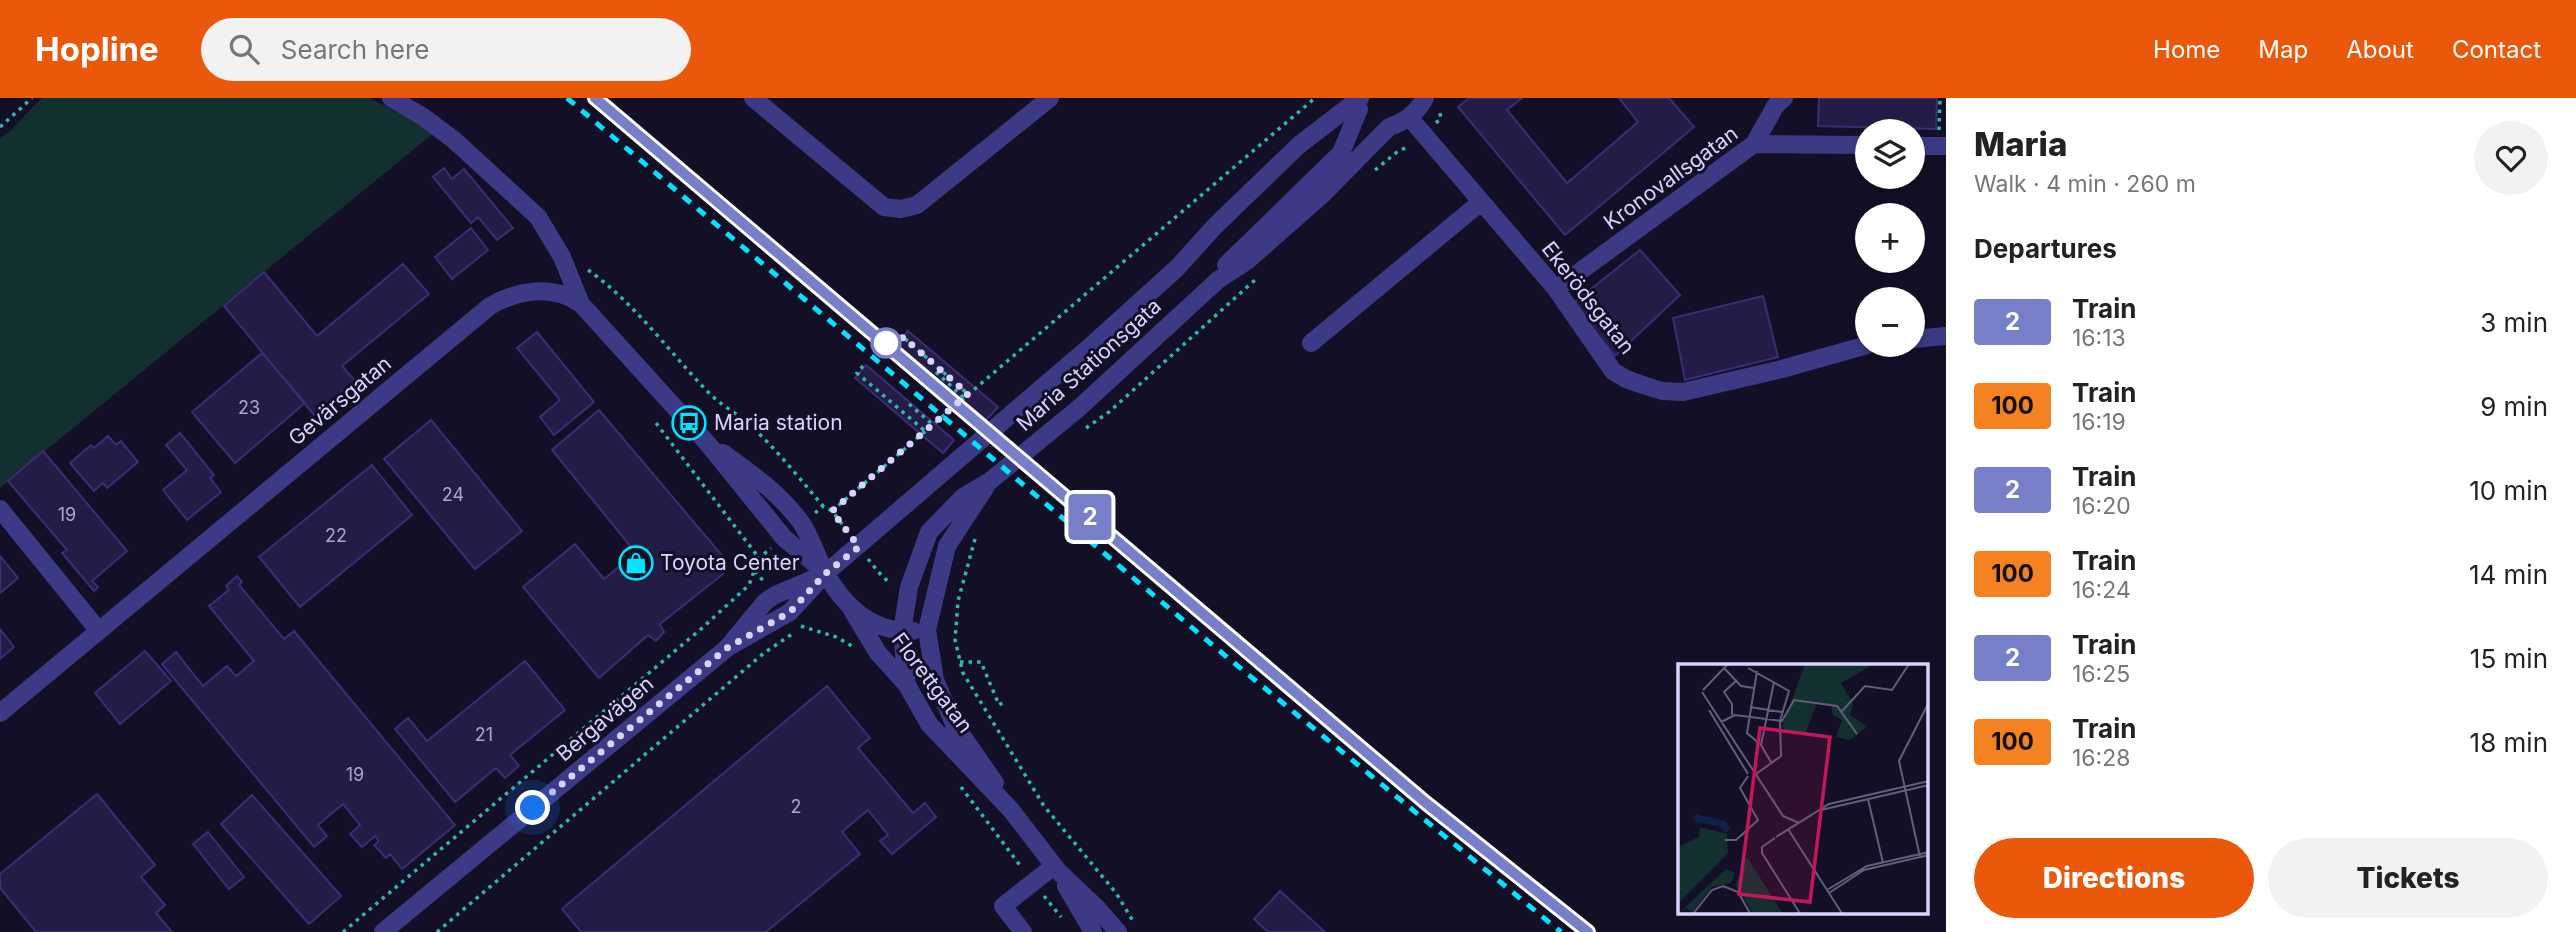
<!DOCTYPE html>
<meta charset="utf-8">
<style>
:root{--surface:#fff;--page:#f2f2f2;--text:#222;--muted:#767676;--accent:#ea580c}
body{margin:0;font-family:Inter,sans-serif;background:var(--page);color:var(--text);height:100vh;display:flex;flex-direction:column;font-size:26px;white-space:nowrap}
*{box-sizing:border-box;margin:0}
p{font-size:23px;color:var(--muted)}
.icon{flex:none;width:38px;height:38px;fill:none;stroke:currentColor;stroke-width:2;stroke-linecap:round;stroke-linejoin:round}
.map{position:relative;flex:1;overflow:hidden}
.details{display:flex;flex-direction:column;background:var(--surface);width:630px}
.details>*{flex:none}
.badge{padding:0 14px;border-radius:5px;font-size:24px;line-height:46px}
.tools{position:absolute;left:1855px;top:21px;display:grid;gap:14px}
.tools a{display:grid;place-items:center;width:70px;height:70px;border-radius:50%;background:var(--surface);box-shadow:0 4px 10px #0003;font-size:35px}
.you{position:absolute;width:35px;height:35px;margin:-18px;border:5px solid #fff;border-radius:50%;background:#1a73e8;box-shadow:0 0 0 10px #1a73e833}
.map>.badge{position:absolute;translate:-50% -50%;box-shadow:0 0 0 4px #fff}
h2{padding:0 28px;font-size:26px;line-height:63px}
.round{display:grid;place-items:center;flex:none;width:74px;height:74px;border-radius:37px;background:var(--page)}
.overview{display:flex;align-items:center;justify-content:space-between;height:119px;padding:0 28px}
h1{font-size:33px;font-weight:800;line-height:52px}
.button{display:flex;gap:14px;margin-top:auto;padding:14px 28px}
.button a{flex:1;height:80px;border-radius:42px;background:var(--accent);color:#fff;font-size:28px;font-weight:800;line-height:80px;text-align:center}
.button a+a{background:var(--page);color:var(--text)}
ul{padding:0;list-style:none}
li{display:flex;align-items:center;gap:21px;height:84px;padding:0 28px}
li div{flex:1}
li b{display:block;font-size:26px}
li em{font-style:normal}
li .badge{min-width:77px;font-weight:700;text-align:center}
header{display:flex;align-items:center;gap:42px;box-sizing:border-box;height:98px;padding:0 35px;background:var(--accent);color:#fff}
header strong{font-size:33px}
nav{display:flex;gap:38px;margin-inline-start:auto;font-size:24px}
.search{width:490px;height:63px;background:var(--page);display:flex;align-items:center;gap:18px;box-sizing:border-box;padding:0 24px;border-radius:38px;color:var(--muted);font-size:26px}
main{display:flex;flex:1;min-height:0}
.map>svg:first-child{display:block}
.green{fill:#12302f}
.building{fill:#241b47;stroke:#3b2d73;stroke-width:2}
.lines{fill:none;stroke-linecap:round;stroke-linejoin:round}
.path{stroke:#2fb8b0;stroke-width:3.5;stroke-dasharray:3.5 5;stroke-linecap:butt}
.minor{stroke:#3d3a85;stroke-width:18}
.rail{stroke:#00e5ff;stroke-width:5;stroke-dasharray:10 9;stroke-linecap:butt}
.line-casing{stroke:#fff;stroke-width:16}
.line{stroke:#767fc8;stroke-width:10}
.walk{stroke:#d9d4ff;stroke-width:7;stroke-dasharray:0 12.6}
.stop-dot{fill:#fff;stroke:#767fc8;stroke-width:3.5}
.labels{text-anchor:middle;stroke-width:6;stroke-linejoin:round;paint-order:stroke}
.number-label{font-size:18px;fill:#aca6d1}
.street-label{font-size:21px;fill:#d9d4ff;stroke:#130f26}
.poi-label{font-size:21px;fill:#d9d4ff;stroke:#130f26;text-anchor:start}
.inset-road{fill:none;stroke:#625e7d;stroke-width:2}
.view{fill:#c2185b;fill-opacity:0.15;stroke:#c2185b;stroke-width:3.5}
.inset-edge{fill:none;stroke:#d9d4ff;stroke-width:3.5}
</style>
<header>
<strong>Hopline</strong>
<div class="search"><svg class="icon" aria-label="search" viewBox="0 0 24 24"><circle cx="10" cy="10" r="6"/><path d="M15 15l6 6"/></svg>Search here</div>
<nav><a>Home</a><a>Map</a><a>About</a><a>Contact</a></nav>
</header>
<main>
<div class="map">
<svg width="1946" height="834" viewBox="0 0 1946 834">
<rect width="100%" height="100%" fill="#130f26"/>
<path class="green" d="M42 0H370L435 34 0 390V40L8 35Z"/>
<path class="building" d="M1469 0H1522L1507 12 1567 85 1638 24 1619 0H1669L1694 29 1565 137 1458 9Z
M1819 0H1937L1936 31 1818 28Z
M444 70 452 81 464 71 513 130 497 142 478 119 471 125 433 79Z
M471 130 488 152 452 181 435 159Z
M1640 152 1680 197 1615 258 1572 206Z
M403 166 429 196 342 268 355 283 314 317 224 208 264 174 317 238Z
M1763 198 1778 259 1685 282 1673 220Z
M908 233 998 309 986 322 896 246Z
M537 234 594 304 554 337 540 319 560 302 517 250Z
M262 255 305 305 235 365 192 314Z
M866 267 954 342 943 355 855 280Z
M599 312 725 461 723 476 660 526 664 534 656 543 648 537 599 580 523 489 575 446 604 481 636 455 552 352Z
M431 322 522 433 475 471 384 361Z
M180 335 214 377 210 380 221 394 187 422 163 392 187 372 166 347Z
M108 338 116 347 121 343 138 364 107 390 103 385 94 393 70 365 91 347 94 350Z
M43 353 127 453 92 483 98 489 94 493 62 455 67 452 8 383Z
M372 367 412 417 300 509 259 459Z
M0 458 18 480 0 495Z
M237 478 242 484 239 487 284 541 294 533 455 727 402 771 390 756 386 760 374 747 379 743 375 738 362 749 350 736 360 727 343 706 318 727 327 738 314 749 162 566 176 554 203 588 227 568 236 578 254 563 209 508 229 492 226 488Z
M0 531 14 549 0 561Z
M145 553 171 583 120 626 95 595Z
M525 563 565 612 510 657 519 668 505 680 496 670 455 704 395 631 408 620 427 643Z
M827 588 870 640 858 650 913 715 925 705 936 719 892 756 880 743 888 737 868 712 842 734 860 756 766 834H581L562 811Z
M97 696 155 767 141 779 165 807 156 815 172 834H36L0 790V776Z
M252 697 341 798 309 826 221 726Z
M208 734 244 779 229 791 193 746Z
M1280 793 1325 834H1268L1254 821Z"/>
<g class="lines">
<path class="path" d="M1436 25 1441 20 1439 11
M0 29 32 0
M1939 32 1940 0
M1375 72 1397 54 1409 48
M588 172C635 205 669 254 709 295 722 308 738 316 751 328 777 352 800 381 823 408
M899 243 903 239 968 296
M863 268 857 275 925 333
M936 274 964 300
M909 306 932 326
M656 325 759 460
M1086 330 1109 314 1256 181
M832 413 1315 0
M815 415 823 408 832 413 849 435
M975 441 958 503 955 542 963 575 1044 708 1116 795 1133 823
M868 461 881 477 891 486
M755 473 765 485
M801 528 836 539 852 548
M960 564H981L999 607 1004 604
M961 689 1022 770
M1044 798 1061 819
M343 834 701 531 749 487 759 460 771 450
M437 834 764 555 795 534"/>
<path class="minor" d="M391 0 422 18 454 42 538 119 562 159 581 206
M753 0 884 109 901 111 917 107 1050 0
M1409 19 1556 191 1613 273 1626 281 1640 286 1662 293 1683 294 1782 271 1867 247
M1754 46 1776 7 1784 0
M1913 48H1946
M1226 167 1341 55 1359 11
M1556 191 1754 46 1867 47
M1913 241 1946 238
M1311 245 1481 104
M723 355C751 375 779 395 800 423 811 438 816 457 824 472 842 507 872 535 913 533
M985 390 947 448 927 532 935 582 954 626 995 685
M0 411 99 533
M852 512 878 555 907 587 929 626 1011 712 1058 773 1097 810 1118 834
M727 550 790 514 826 475 1094 245 1177 170 1215 128 1299 47 1360 0
M907 587 902 534 909 489 929 434 963 399 990 383 1079 310 1218 182 1247 163 1323 96 1389 29C1405 24 1417 15 1425 0
M0 615 490 208C518 192 553 186 581 206L708 346 784 440 826 475
M1066 788 1093 834
M383 834 727 550 765 504 775 497 820 478
M1023 834 1003 808 1054 768"/>
<path class="rail" d="M567 0 1216 550 1561 834
M595 0 1426 705 1588 834"/>
</g>
<g class="lines">
<defs>
<path id="line" d="M595 0 1426 705 1588 834"/>
</defs>
<use href="#line" class="line-casing"/>
<use href="#line" class="line"/>
<path class="walk" d="M533 710 727 550 790 514 826 475 859 449 832 413 968 296 903 239 900 243 886 245"/>
</g>
<defs>
<symbol id="bus-ring" viewBox="-11 -11 22 22"><circle r="9.5" fill="#130f26" stroke="#00e5ff" stroke-width="1.5"/><path d="M-5-6H5V4H4V6H2V4H-2V6H-4V4H-5ZM-3.5-4V0h7V-4ZM-3.5 1.2v1.5H-2V1.2ZM2 1.2v1.5H3.5V1.2Z" fill="#00e5ff"/></symbol>
<symbol id="shop-ring" viewBox="-11 -11 22 22"><circle r="9.5" fill="#130f26" stroke="#00e5ff" stroke-width="1.5"/><path d="M-5-2.5h2.3a2.7 3.5 0 0 1 5.4 0H5L5.5 6h-11ZM-1.5-2.5h3a1.5 2.3 0 0 0-3 0Z" fill="#00e5ff"/></symbol>
</defs>
<g fill-rule="evenodd">
<use href="#bus-ring" x="670" y="306" width="38" height="38"/>
<use href="#shop-ring" x="617" y="446" width="38" height="38"/>
</g>
<circle class="stop-dot" cx="886" cy="245" r="14"/>
<g class="labels">
<g class="number-label">
<text x="249" y="316">23</text>
<text x="453" y="403">24</text>
<text x="67" y="423">19</text>
<text x="336" y="444">22</text>
<text x="484" y="643">21</text>
<text x="355" y="683">19</text>
<text x="796" y="715">2</text>
</g>
<g class="street-label">
<text transform="translate(1671 80) rotate(-36)" y="7">Kronovallsgatan</text>
<text transform="translate(1588 200) rotate(52)" y="7">Ekerödsgatan</text>
<text transform="translate(1089 267) rotate(-42)" y="7">Maria Stationsgata</text>
<text transform="translate(340 303) rotate(-40)" y="7">Gevärsgatan</text>
<text transform="translate(932 585) rotate(53)" y="7">Florettgatan</text>
<text transform="translate(605 621) rotate(-40)" y="7">Bergavägen</text>
</g>
<g class="poi-label">
<text x="714" y="332">Maria station</text>
<text x="660" y="472">Toyota Center</text>
</g>
</g>
<g transform="translate(1678 566)">
<rect width="250" height="250" fill="#130f26"/>
<path d="M127 0H196L163 19 175 39 172 51 189 62 179 71 172 76 158 73 164 56 155 51 153 41 139 39 128 68 111 69 104 63ZM22 163 49 170 50 189 0 240V183L21 173ZM69 193 105 250H76L57 221ZM48 205 57 209 53 219 34 223 14 248 8 244 0 250Z" fill="#12302f"/>
<path d="M18 150 47 157 53 165 47 169 42 162 18 158 14 154Z" fill="#0c2248"/>
<path class="inset-road" d="M46 4 63 22 76 24M70 4 111 27 102 57 103 92 78 110M79 7 69 69 83 81 94 100M25 26 50 0M24 28 105 152 121 159M72 43 104 48M31 46 70 110M164 47 187 22 214 26 231 0M54 51V40L46 28 59 16M43 58 57 51 104 57 116 36 159 42 179 70M83 81 96 18M190 135 205 199M143 146 251 121M110 165 165 251M98 173 151 140 251 117M97 174 84 183V189L123 251M47 176H58L80 156 62 124 70 112M242 193 221 97 251 38M149 226 189 202 251 188M151 229 186 206 251 191M14 251 34 226 45 222 60 228 73 251"/>
<path class="view" d="M82 64 152 73 132 238 61 230Z"/>
<rect width="250" height="250" class="inset-edge"/>
</g>
</svg>
<div class="tools">
<a><svg class="icon" aria-label="layers" viewBox="0 0 24 24"><path d="M12 4l9 5-9 5-9-5zM3 14l9 5 9-5"/></svg></a>
<a>+</a>
<a>−</a>
</div>
<div class="you" style="left:533px;top:710px"></div>
<b class="badge" style="left:1090px;top:419px;background:#767fc8;color:#fff">2</b>
</div>
<section class="details">
<div class="overview"><div><h1>Maria</h1><p>Walk · 4 min · 260 m</p></div><a class="round"><svg class="icon" aria-label="heart" viewBox="0 0 24 24"><path d="M12 20l-8-8c-3-5 5-10 8-4 3-6 11-1 8 4z"/></svg></a></div>
<h2>Departures</h2>
<ul>
<li><span class="badge" style="background:#767fc8;color:#fff">2</span><div><b>Train</b><p>16:13</p></div><em>3 min</em></li>
<li><span class="badge" style="background:#f58220;color:#111">100</span><div><b>Train</b><p>16:19</p></div><em>9 min</em></li>
<li><span class="badge" style="background:#767fc8;color:#fff">2</span><div><b>Train</b><p>16:20</p></div><em>10 min</em></li>
<li><span class="badge" style="background:#f58220;color:#111">100</span><div><b>Train</b><p>16:24</p></div><em>14 min</em></li>
<li><span class="badge" style="background:#767fc8;color:#fff">2</span><div><b>Train</b><p>16:25</p></div><em>15 min</em></li>
<li><span class="badge" style="background:#f58220;color:#111">100</span><div><b>Train</b><p>16:28</p></div><em>18 min</em></li>
</ul>
<div class="button"><a>Directions</a><a>Tickets</a></div>
</section>
</main>
